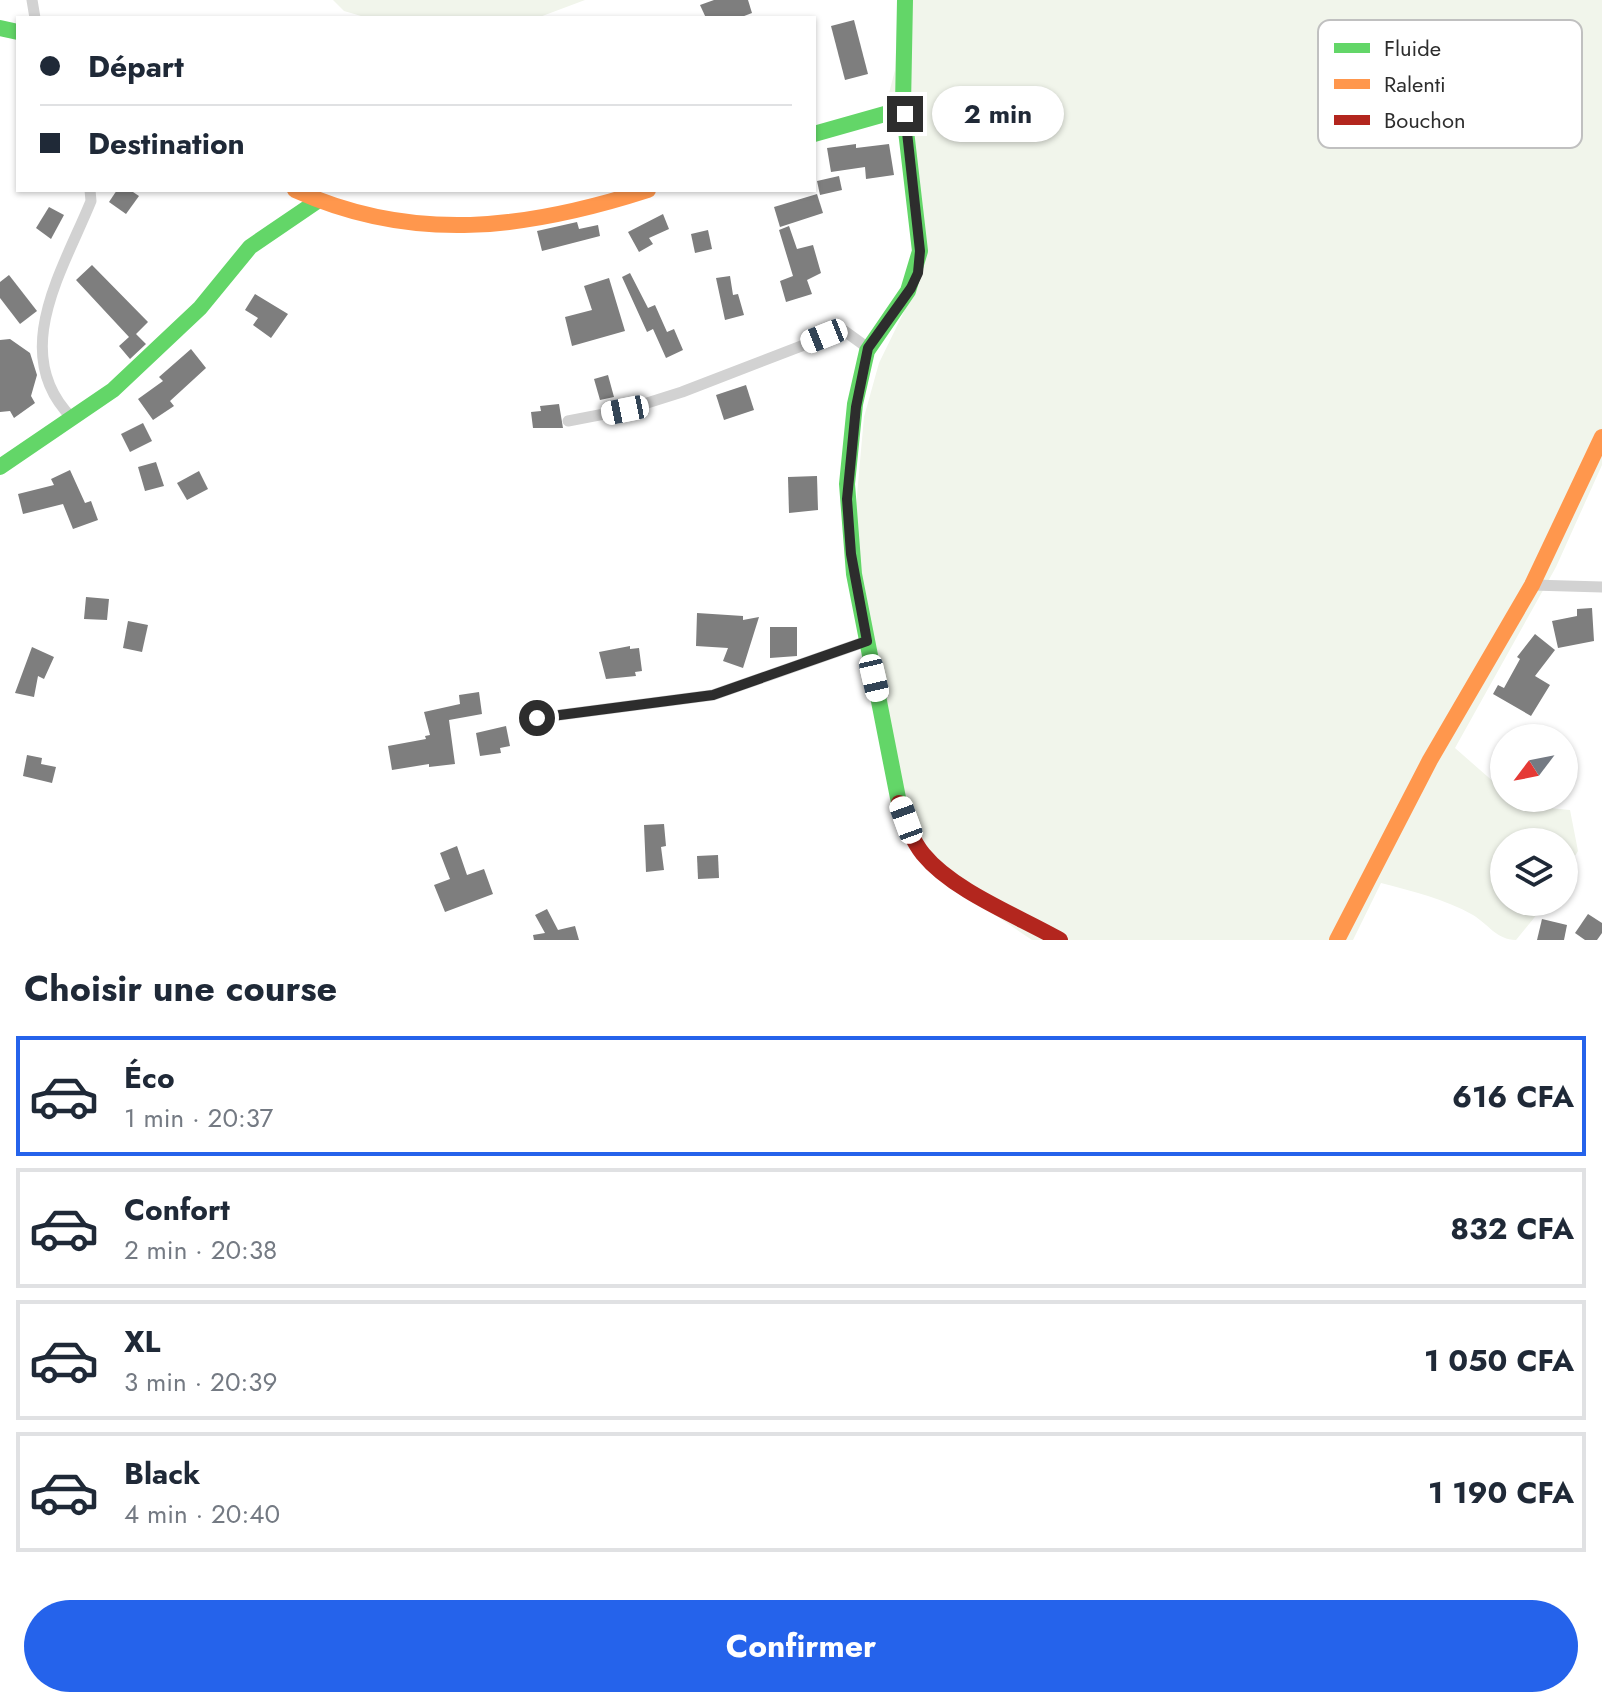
<!DOCTYPE html>
<html lang="fr">
<head>
<meta charset="utf-8">
<style>
	:root { --surface:#fff; --page:#f2f2f3; --text:#1f2937; --muted:#747a83; --line:#e0e1e3; --accent:#2563eb }
	body { margin:0; font-family:Jost,sans-serif; background:var(--page); color:var(--text); height:100vh; display:flex; flex-direction:column; font-size:30px; white-space:nowrap }
	* { box-sizing:border-box; margin:0 }
	p { font-size:26px; color:var(--muted) }
	.icon { flex:none; width:44px; height:44px; fill:none; stroke:currentColor; stroke-width:2; stroke-linecap:round; stroke-linejoin:round }
	.map { position:relative; height:940px; overflow:hidden }
	.side { display:flex; flex-direction:column; background:var(--surface); flex:1 }
	.side>* { flex:none }
	.guide { position:absolute; left:16px; top:16px; width:800px; height:176px; border-radius:0px; box-shadow:0 2px 6px #0004; display:grid; align-content:center; height:176px; padding:0 24px; background:var(--surface) }
	.needle { width:52px; rotate:238deg }
	.tools { position:absolute; left:1490px; top:724px; display:grid; gap:16px }
	.tools a { display:grid; place-items:center; width:88px; height:88px; border-radius:50%; background:var(--surface); box-shadow:0 2px 6px #0004; font-size:40px }
	.end { position:absolute; width:36px; height:36px; margin:-18px; border:10px solid #2d2d2d; background:#fff; box-shadow:0 0 0 4px #fff }
	.from { border-radius:50% }
	.bubble { position:absolute; height:56px; border-radius:28px; background:var(--surface); box-shadow:0 2px 6px #0004; font-size:26px; font-weight:700; line-height:56px; text-align:center }
	.car { position:absolute; width:24px; height:48px; margin:-24px -12px; border-radius:10px; box-shadow:0 0 6px 2px #0007; background:linear-gradient(#fff 24%,#345 0 40%,#fff 0 76%,#345 0 86%,#fff 0) }
	.guide b { display:flex; align-items:center; gap:28px; height:76px; font-size:30px }
	.guide b+b { border-top:2px solid var(--line) }
	.guide i { width:20px; height:20px; background:var(--text) }
	ul { padding:0; list-style:none }
	li { display:flex; align-items:center; gap:24px; height:120px; margin:0 16px 12px; padding:0 8px; border:4px solid var(--line); border-radius:0px }
	li div { flex:1 }
	li b { display:block; font-size:30px }
	li em { font-style:normal; font-weight:700 }
	li.on { border-color:var(--accent) }
	li>.icon { width:72px; height:72px; stroke-width:1.5 }
	h2 { padding:0 24px; font-size:36px; line-height:96px }
	.button { display:flex; gap:16px; margin-top:auto; padding:16px 24px }
	.button a { flex:1; height:92px; border-radius:48px; background:var(--accent); color:#fff; font-size:32px; font-weight:700; line-height:92px; text-align:center }
	.map>svg:first-child { display:block }
</style>
</head>
<body>
<div class="map">
<svg width="1602" height="940" viewBox="0 0 1602 940">
	<rect width="100%" height="100%" fill="#fff"/>
	<g fill="#f1f5eb">
		<path d="M333,0H585L537,18H368L344,11Z"/>
		<path d="M898,0H1602V465L1556,567L1455,748L1504,791V798H1512L1520,805L1570,810L1578,851L1564,874V842H1504V902H1547L1516,940C1497,940 1488,924 1473,915C1445,899 1412,891 1381,883L1353,940H1032L989,911L942,870L902,805L876,664L858,554L856,506L864,417L879,363L915,289V254L898,106L888,97L895,70Z"/>
	</g>
	<g fill="#7e7e7e">
		<path d="M714,0H748L752,13L739,18H706L700,5Z"/>
		<path d="M854,20L868,74L845,80L831,26Z"/>
		<path d="M856,144V148L889,144L894,175L866,179L865,167L831,172L827,148Z"/>
		<path d="M839,176L842,190L820,195L817,181Z"/>
		<path d="M117,190H130L139,196L126,214L109,202Z"/>
		<path d="M817,194L823,213L780,227L774,207Z"/>
		<path d="M49,207L64,215L51,239L36,228Z"/>
		<path d="M663,214L669,229L649,238L653,244L639,252L628,232Z"/>
		<path d="M577,222L579,229L598,225L600,236L542,251L537,231Z"/>
		<path d="M789,226L797,249L813,245L821,273L807,280L812,294L786,302L780,281L793,276L779,230Z"/>
		<path d="M708,230L712,249L695,253L691,234Z"/>
		<path d="M92,265L148,322L136,334L146,344L130,359L119,346L129,337L76,280Z"/>
		<path d="M630,273L648,308L655,305L667,332L674,329L683,350L666,358L653,329L647,332L622,277Z"/>
		<path d="M9,275L37,311L20,324L0,298V282Z"/>
		<path d="M730,276L733,295L738,294L744,315L725,320L716,278Z"/>
		<path d="M609,278L625,331L572,346L565,317L592,310L584,286Z"/>
		<path d="M255,294L288,314L271,338L253,325L258,318L245,310Z"/>
		<path d="M10,339L30,353L37,375L31,396L35,403L14,418L10,411L0,412V340Z"/>
		<path d="M191,349L206,368L170,401L174,406L153,420L138,399L163,381L159,377Z"/>
		<path d="M608,375L614,397L600,400L594,379Z"/>
		<path d="M746,385L754,410L724,420L716,395Z"/>
		<path d="M559,404L563,428H533L531,412L541,411L540,406Z"/>
		<path d="M143,423L152,441L130,452L121,434Z"/>
		<path d="M156,462L164,486L145,491L138,467Z"/>
		<path d="M70,470L85,503L91,501L98,520L73,529L63,504L23,514L18,494L54,485L51,479Z"/>
		<path d="M199,471L208,489L187,500L177,483Z"/>
		<path d="M817,476L818,510L789,513L788,477Z"/>
		<path d="M86,597L109,599L107,620L84,619Z"/>
		<path d="M1592,608L1594,641L1558,648L1552,621L1577,616V609Z"/>
		<path d="M697,613L743,616V620L759,617L743,668L723,661L728,648L696,646Z"/>
		<path d="M128,621L148,625L142,652L123,648Z"/>
		<path d="M770,627H797V656L770,658Z"/>
		<path d="M1535,634L1555,650L1535,676L1550,685L1531,716L1493,694L1498,685L1504,688L1520,659L1517,657Z"/>
		<path d="M630,646V649L639,648L642,671L635,672L636,676L606,679L599,652Z"/>
		<path d="M32,647L54,657L44,679L38,676L34,697L15,693Z"/>
		<path d="M479,692L482,714L449,720L455,764L429,767V764L392,770L388,746L426,739L425,736L430,735L424,712L460,704L459,695Z"/>
		<path d="M506,726L510,746L500,748L501,753L480,756L476,733Z"/>
		<path d="M27,755L42,758L41,764L56,767L52,783L23,776Z"/>
		<path d="M664,824L666,846L661,847L664,870L646,872L644,825Z"/>
		<path d="M457,846L467,875L484,869L493,894L445,912L434,885L450,879L440,853Z"/>
		<path d="M718,855L719,878L698,879L697,856Z"/>
		<path d="M547,909L558,930L575,926L579,940H534L533,935L545,933L535,915Z"/>
		<path d="M1588,914L1602,923V933L1597,940H1585L1575,933Z"/>
		<path d="M1542,919L1567,925L1564,940H1537Z"/>
	</g>
	<g fill="none" stroke-linecap="round" stroke-linejoin="round">
		<g stroke="#d2d2d2" stroke-width="11">
			<path d="M32,0L35,18"/>
			<path d="M72,418C8,354 63,270 91,201L90,190"/>
			<path d="M568,421L625,410L682,392L843,330L868,348"/>
			<path d="M1532,585L1602,587"/>
			<path d="M537,718L713,695L867,641"/>
		</g>
		<g stroke="#63d668" stroke-width="16">
			<path d="M0,28L18,32"/>
			<path d="M814,134L899,110L903,105L905,0"/>
			<path d="M0,467L113,390L200,308L250,247L316,202"/>
			<path d="M899,803L854,574L847,484L855,404L867,351L908,291L920,251L903,105"/>
		</g>
		<g stroke="#ff974d" stroke-width="16">
			<path d="M295,190C414,244 527,229 648,190"/>
			<path d="M1337,940L1430,760L1532,585L1602,437"/>
		</g>
		<path stroke="#b3261e" stroke-width="16" d="M899,803C905,820 911,839 923,854C953,891 1018,916 1060,940"/>
	</g>
	<g fill="none" stroke-linecap="round" stroke-linejoin="round">
		<path stroke="#2d2d2d" stroke-width="10" d="M537,718L713,695L867,641L851,554L847,499L856,407L868,348L911,288L918,273L920,251L905,114"/>
	</g>
	<rect x="1318" y="20" width="264" height="128" rx="12" fill="#fff" stroke="#c0c0c0" stroke-width="2"/>
	<rect x="1334" y="43" width="36" height="10" fill="#63d668"/>
	<rect x="1334" y="79" width="36" height="10" fill="#ff974d"/>
	<rect x="1334" y="115" width="36" height="10" fill="#b3261e"/>
	<g font-size="22" fill="#2d2d2d">
		<text x="1384" y="56">Fluide</text>
		<text x="1384" y="92">Ralenti</text>
		<text x="1384" y="128">Bouchon</text>
	</g>
</svg>
<div class="tools">
<a><svg class="needle" viewBox="-14 -14 28 28"><path d="M0-13l5 13h-10z" fill="#e53935"/><path d="M0 13l5-13h-10z" fill="#747a83"/></svg></a>
<a><svg class="icon" aria-label="layers" viewBox="0 0 24 24"><path d="M12 4l9 5-9 5-9-5zM3 14l9 5 9-5"/></svg></a>
</div>
<i class="end from" style="left:537px;top:718px"></i>
<i class="end" style="left:905px;top:114px"></i>
<div class="bubble" style="left:932px;top:86px;width:132px">2 min</div>
<i class="car" style="left:824px;top:336px;rotate:248deg"></i>
<i class="car" style="left:625px;top:410px;rotate:259deg"></i>
<i class="car" style="left:874px;top:678px;rotate:167deg"></i>
<i class="car" style="left:906px;top:820px;rotate:340deg"></i>
<div class="guide">
<b><i class="from"></i>Départ</b>
<b><i></i>Destination</b>
</div>
</div>
<section class="side">
<h2>Choisir une course</h2>
<ul>
<li class="on"><svg class="icon" aria-label="car" viewBox="0 0 24 24"><path d="M5 17H2v-5l4-1 3-4h7l3 4 3 1v5h-3M9 17h6M6 11h13"/><circle cx="7" cy="17" r="2"/><circle cx="17" cy="17" r="2"/></svg><div><b>Éco</b><p>1 min · 20:37</p></div><em>616 CFA</em></li>
<li><svg class="icon" aria-label="car" viewBox="0 0 24 24"><path d="M5 17H2v-5l4-1 3-4h7l3 4 3 1v5h-3M9 17h6M6 11h13"/><circle cx="7" cy="17" r="2"/><circle cx="17" cy="17" r="2"/></svg><div><b>Confort</b><p>2 min · 20:38</p></div><em>832 CFA</em></li>
<li><svg class="icon" aria-label="car" viewBox="0 0 24 24"><path d="M5 17H2v-5l4-1 3-4h7l3 4 3 1v5h-3M9 17h6M6 11h13"/><circle cx="7" cy="17" r="2"/><circle cx="17" cy="17" r="2"/></svg><div><b>XL</b><p>3 min · 20:39</p></div><em>1 050 CFA</em></li>
<li><svg class="icon" aria-label="car" viewBox="0 0 24 24"><path d="M5 17H2v-5l4-1 3-4h7l3 4 3 1v5h-3M9 17h6M6 11h13"/><circle cx="7" cy="17" r="2"/><circle cx="17" cy="17" r="2"/></svg><div><b>Black</b><p>4 min · 20:40</p></div><em>1 190 CFA</em></li>
</ul>
<div class="button"><a>Confirmer</a></div>
</section>
</body>
</html>
